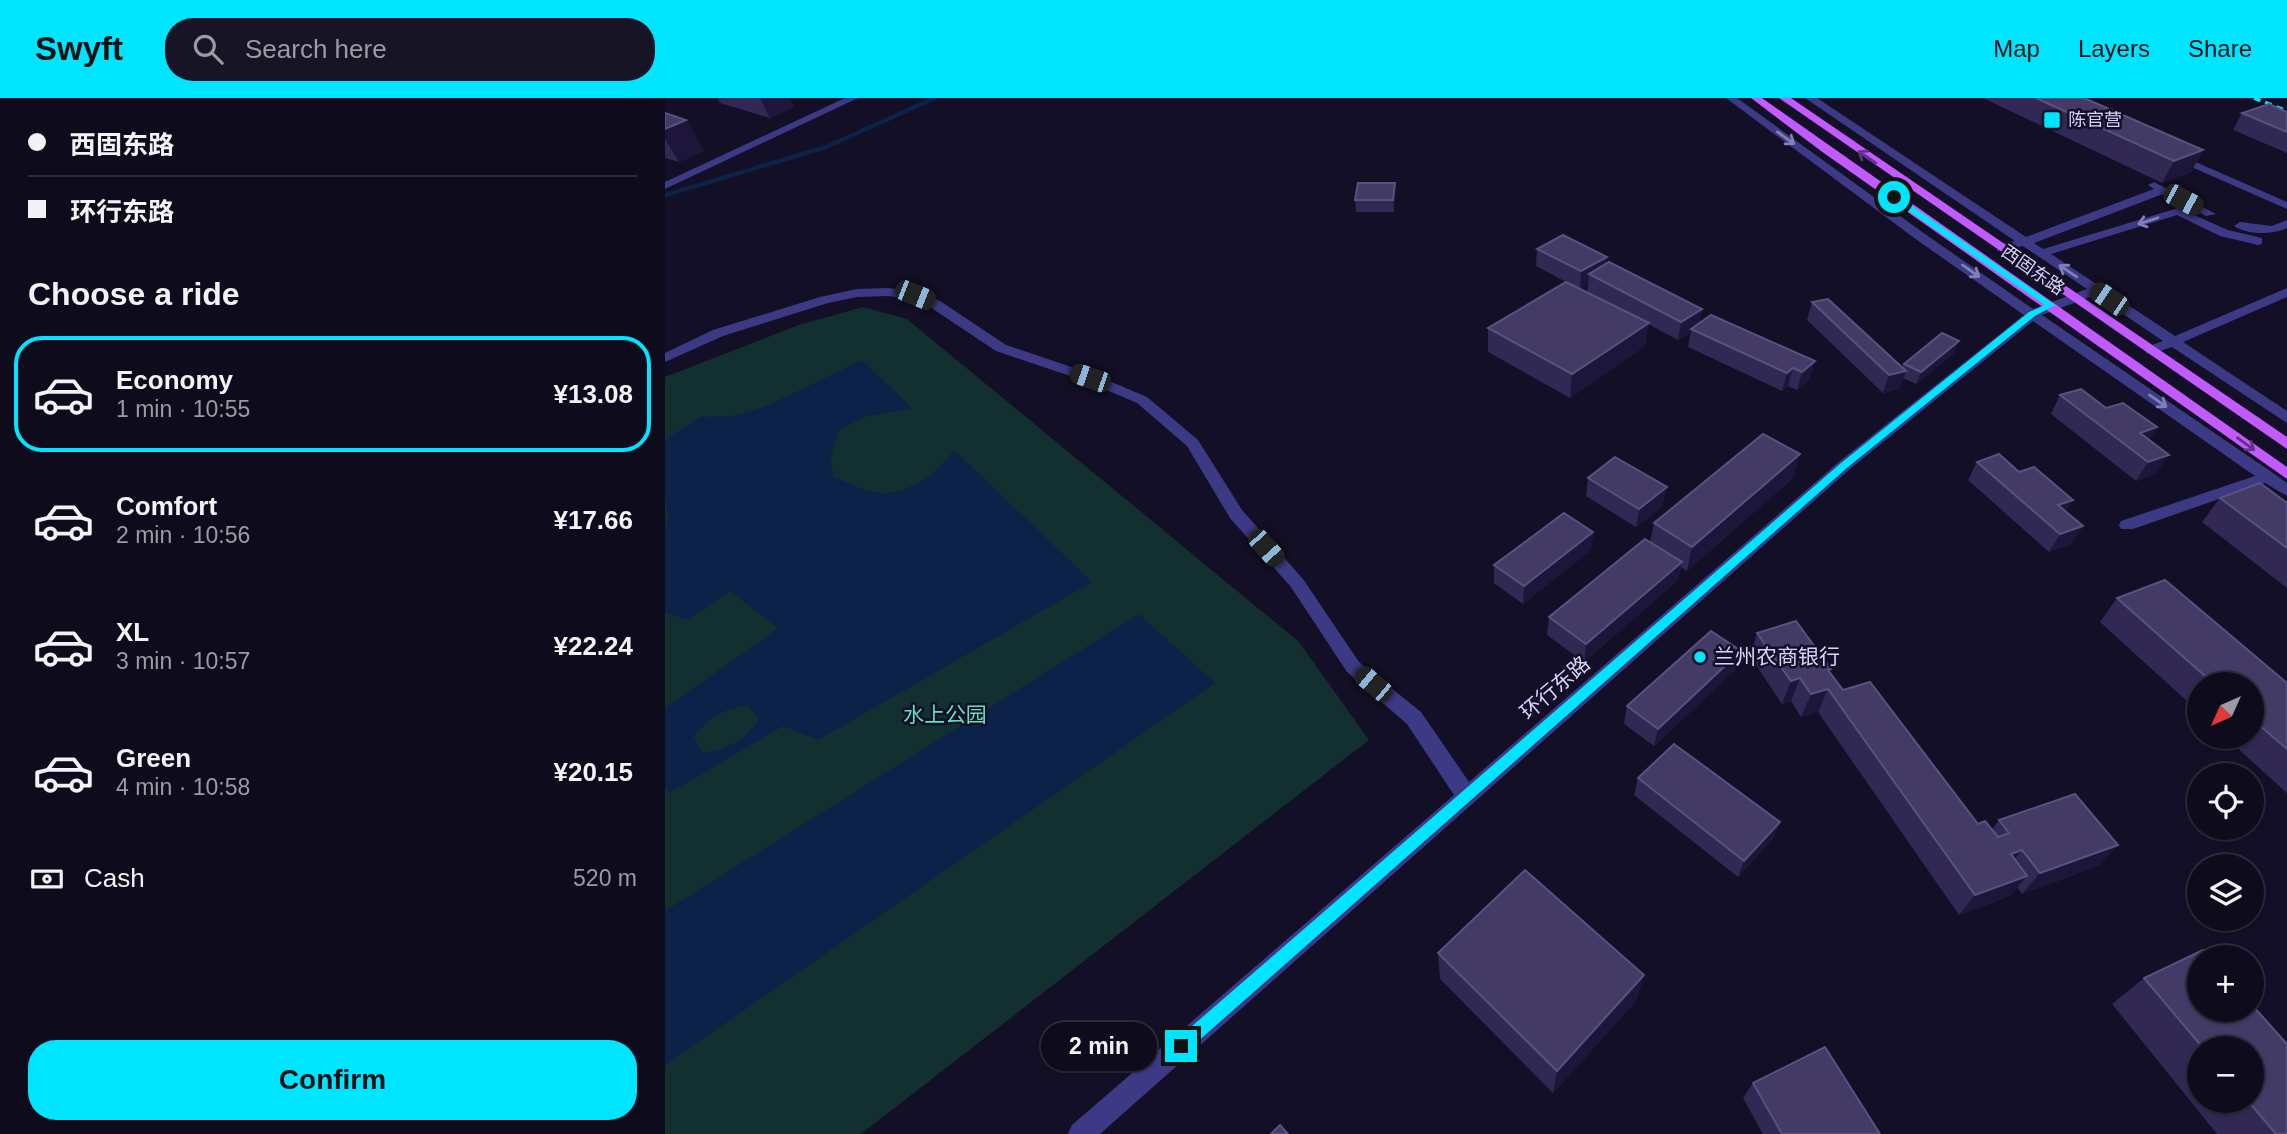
<!DOCTYPE html>
<html lang="en">
<head>
<meta charset="utf-8">
<style>
	:root { --surface:#0e0b1c; --page:#171425; --text:#f1f3f6; --muted:#9b9ba3; --line:#2e2b3b; --accent:#00e5ff }
	body { margin:0; font-family:Arial,"Noto Sans SC",sans-serif; background:var(--page); color:var(--text); height:100vh; display:flex; flex-direction:column; font-size:26px; white-space:nowrap }
	* { box-sizing:border-box; margin:0 }
	p { font-size:23px; color:var(--muted) }
	.icon { flex:none; width:38px; height:38px; fill:none; stroke:currentColor; stroke-width:2; stroke-linecap:round; stroke-linejoin:round }
	.map { position:relative; flex:1; overflow:hidden }
	.sheet { display:flex; flex-direction:column; background:var(--surface); width:665px }
	.sheet>* { flex:none }
	.hud { display:grid; align-content:center; height:154px; padding:0 28px; background:var(--surface) }
	.needle { width:46px; rotate:225deg }
	.controls { position:absolute; left:1522px; top:574px; display:grid; gap:14px }
	.controls a { display:grid; place-items:center; width:77px; height:77px; border-radius:50%; background:var(--surface); box-shadow:0 2px 5px #0004,0 0 0 2px var(--line); font-size:35px }
	.end { position:absolute; width:32px; height:32px; margin:-16px; border:9px solid #00e5ff; background:#111; box-shadow:0 0 0 4px #111 }
	.from { border-radius:50% }
	.bubble { position:absolute; height:49px; border-radius:24px; background:var(--surface); box-shadow:0 2px 5px #0004,0 0 0 2px var(--line); font-size:23px; font-weight:600; line-height:49px; text-align:center }
	.car { position:absolute; width:21px; height:42px; margin:-21px -10px; border-radius:9px; box-shadow:0 0 5px 2px #0007; background:linear-gradient(#222 24%,#8ab4d8 0 40%,#222 0 76%,#8ab4d8 0 86%,#222 0) }
	.hud b { display:flex; align-items:center; gap:24px; height:66px; font-size:26px }
	.hud b+b { border-top:2px solid var(--line) }
	.hud i { width:18px; height:18px; background:var(--text) }
	ul { padding:0; list-style:none }
	li { display:flex; align-items:center; gap:21px; height:116px; margin:0 14px 10px; padding:0 14px; border:4px solid transparent; border-radius:28px }
	li div { flex:1 }
	li b { display:block; font-size:26px }
	li em { font-style:normal; font-weight:600 }
	li.active { border-color:var(--accent) }
	li>.icon { width:63px; height:63px; stroke-width:1.5 }
	h2 { padding:0 28px; font-size:32px; line-height:84px }
	.pay { display:flex; align-items:center; gap:18px; height:77px; padding:0 28px; font-size:26px }
	.pay p { margin-inline-start:auto }
	.button { display:flex; gap:14px; margin-top:auto; padding:14px 28px }
	.button a { flex:1; height:80px; border-radius:28px; background:var(--accent); color:#111; font-size:28px; font-weight:600; line-height:80px; text-align:center }
	header { display:flex; align-items:center; gap:42px; box-sizing:border-box; height:98px; padding:0 35px; background:var(--accent); color:#111 }
	header strong { font-size:33px }
	nav { display:flex; gap:38px; margin-inline-start:auto; font-size:24px }
	.search { width:490px; height:63px; background:var(--page); display:flex; align-items:center; gap:18px; box-sizing:border-box; padding:0 24px; border-radius:28px; color:var(--muted); font-size:26px }
	main { display:flex; flex:1; min-height:0 }
	.map>svg:first-child { display:block }
</style>
</head>
<body>
<header>
<strong>Swyft</strong>
<div class="search"><svg class="icon" aria-label="search" viewBox="0 0 24 24"><circle cx="10" cy="10" r="6"/><path d="M15 15l6 6"/></svg>Search here</div>
<nav><a>Map</a><a>Layers</a><a>Share</a></nav>
</header>
<main>
<section class="sheet">
<div class="hud">
<b><i class="from"></i>西固东路</b>
<b><i></i>环行东路</b>
</div>
<h2>Choose a ride</h2>
<ul>
<li class="active"><svg class="icon" aria-label="car" viewBox="0 0 24 24"><path d="M5 17H2v-5l4-1 3-4h7l3 4 3 1v5h-3M9 17h6M6 11h13"/><circle cx="7" cy="17" r="2"/><circle cx="17" cy="17" r="2"/></svg><div><b>Economy</b><p>1 min · 10:55</p></div><em>¥13.08</em></li>
<li><svg class="icon" aria-label="car" viewBox="0 0 24 24"><path d="M5 17H2v-5l4-1 3-4h7l3 4 3 1v5h-3M9 17h6M6 11h13"/><circle cx="7" cy="17" r="2"/><circle cx="17" cy="17" r="2"/></svg><div><b>Comfort</b><p>2 min · 10:56</p></div><em>¥17.66</em></li>
<li><svg class="icon" aria-label="car" viewBox="0 0 24 24"><path d="M5 17H2v-5l4-1 3-4h7l3 4 3 1v5h-3M9 17h6M6 11h13"/><circle cx="7" cy="17" r="2"/><circle cx="17" cy="17" r="2"/></svg><div><b>XL</b><p>3 min · 10:57</p></div><em>¥22.24</em></li>
<li><svg class="icon" aria-label="car" viewBox="0 0 24 24"><path d="M5 17H2v-5l4-1 3-4h7l3 4 3 1v5h-3M9 17h6M6 11h13"/><circle cx="7" cy="17" r="2"/><circle cx="17" cy="17" r="2"/></svg><div><b>Green</b><p>4 min · 10:58</p></div><em>¥20.15</em></li>
</ul>
<div class="pay"><svg class="icon" aria-label="cash" viewBox="0 0 24 24"><path d="M3 7h18v10H3z"/><circle cx="12" cy="12" r="2"/></svg>Cash<p>520 m</p></div>
<div class="button"><a>Confirm</a></div>
</section>
<div class="map">
<svg width="1622" height="1036" viewBox="0 0 1622 1036">
	<rect width="100%" height="100%" fill="#130f26"/>
	<path fill="#12302f" d="M198,209L242,221L634,544L704,642L196,1036H0V279L134,227Z"/>
	<g fill="#0c2248" fill-rule="evenodd">
		<path d="M197,262L247,310L198,319L173,333L165,363L169,380C181,383 189,388 200,392C234,404 270,379 289,352L427,484L153,642L118,628L4,695L0,688V610L113,531L66,493L22,522L0,514V424L4,422L0,400V342L35,319L68,318L100,309ZM84,608L94,621C80,642 64,651 38,655L29,639C44,619 58,610 84,608Z"/>
		<path d="M474,516L550,585L0,967V813Z"/>
	</g>
	<g fill="none" stroke-linecap="round" stroke-linejoin="round">
		<path stroke="#0c2248" stroke-width="4.5" d="M0,97L161,49L270,0"/>
		<g fill="#3d3a85" fill-rule="evenodd">
			<path d="M180,0H193L0,91V84Z"/>
			<path d="M1061,0H1072L1260,136L1368,211L1422,191L1358,148L1332,153V147L1350,143L1140,0H1152L1361,139L1489,91L1483,87L1489,84L1551,116L1541,118L1498,96L1369,145L1378,151L1513,110L1563,132L1597,140V146L1593,147L1555,138L1512,117L1386,156L1510,238L1622,190V199L1518,244L1622,313V325L1507,249L1486,256L1481,255V249L1498,243L1430,197L1377,217L1608,375L1622,385V398L1600,385L1468,431H1456L1454,427L1456,423L1590,378L1368,223L1185,371L435,1036H403L407,1027L789,697L742,626L682,574L626,489L565,420L522,348L472,305L420,283L331,253L265,209L247,201L223,198L192,199L163,205L58,238L0,264V255L48,232L155,199L192,191L223,190L255,194L275,203L341,247L430,277L482,299L533,342L577,412L638,481L694,564L756,614L804,684L1175,363L1359,217L1252,142Z"/>
			<path d="M1510,55L1622,104V111L1506,60L1505,58Z"/>
			<path d="M1622,122V130C1607,137 1582,137 1569,128L1575,124L1607,128Z"/>
		</g>
		<g fill="#c25bff" fill-rule="evenodd">
			<path d="M1086,0H1097L1622,369V381L1156,53Z"/>
			<path d="M1114,0H1126L1622,339V351Z"/>
		</g>
		<path stroke="#00e5ff" stroke-width="3.5" stroke-dasharray="7 5" stroke-linecap="butt" d="M1589,0L1622,13"/>
	</g>
	<g fill="#312854" fill-rule="evenodd">
		<path d="M52,0H124L129,9L105,20L55,5Z"/>
		<path d="M1318,0H1419L1538,52L1526,74L1497,85Z"/>
		<path d="M1622,14V55L1568,32L1577,15Z"/>
		<path d="M0,15L21,22L39,53L14,64L0,60Z"/>
		<path d="M730,96L729,114H691L690,102Z"/>
		<path d="M872,151L941,166L1037,211L1034,225L1150,263L1144,282L1132,292L1123,288L1117,293L1023,249L1026,234L1013,242L983,226L980,248L905,300L823,254V230L901,184L871,168ZM923,187L922,194L940,203L915,191Z"/>
		<path d="M1147,204L1237,269L1239,266L1289,255L1251,286L1238,280L1234,291L1218,295L1142,222Z"/>
		<path d="M1395,297L1441,310L1492,329L1484,342L1492,375L1471,383L1386,316Z"/>
		<path d="M1312,364L1401,414L1418,428L1406,446L1384,454L1303,382Z"/>
		<path d="M923,380L998,408L971,429L921,398Z"/>
		<path d="M1128,380L1022,473L1016,469L1013,482L919,564L882,537L884,519L985,444L989,425Z"/>
		<path d="M1555,400L1622,405V490L1537,424Z"/>
		<path d="M928,434L926,452L858,506L829,485V467Z"/>
		<path d="M1452,500L1622,585V695L1560,639H1587V586H1535V615L1435,524Z"/>
		<path d="M1092,535L1165,575L1178,592L1313,726L1327,732L1334,722L1453,747L1433,768L1357,796L1352,789L1345,798L1294,817L1153,614L1136,619L1126,603L1117,606L1085,558Z"/>
		<path d="M1071,571L989,648L959,626L962,608Z"/>
		<path d="M973,680L1115,724L1108,740L1073,779L969,697Z"/>
		<path d="M1538,852L1544,859H1535V912H1587V907L1622,946V1036H1552L1447,906L1479,880ZM1535,950H1587V1003H1535Z"/>
		<path d="M773,855L979,877L971,903L888,995L775,881Z"/>
		<path d="M1088,985L1215,1036H1098L1078,1000Z"/>
	</g>
	<g fill="#1d163a">
		<path d="M95,0H124L129,9L105,20Z"/>
		<path d="M21,22L39,53L14,64L0,41V31Z"/>
		<path d="M1538,52L1526,74L1497,85L1509,63Z"/>
		<path d="M730,85V96L729,114L728,102Z"/>
		<path d="M942,159L940,177L924,176L923,187L915,191L916,173Z"/>
		<path d="M1037,211L1033,229L1026,231V234L1013,242L1016,224Z"/>
		<path d="M984,225L980,248L905,300L907,276Z"/>
		<path d="M1294,243L1289,255L1251,286L1256,274Z"/>
		<path d="M1150,263L1144,282L1132,292L1137,274Z"/>
		<path d="M1128,270L1123,288L1117,293L1122,275Z"/>
		<path d="M1241,273L1234,291L1218,295L1224,277Z"/>
		<path d="M1492,329L1480,348L1475,335Z"/>
		<path d="M1135,356L1128,380L1022,473L1027,449Z"/>
		<path d="M1504,357L1492,375L1471,383L1483,364Z"/>
		<path d="M1002,389L998,408L971,429L974,411Z"/>
		<path d="M1408,402L1397,420L1393,407Z"/>
		<path d="M1418,428L1406,446L1384,454L1395,436Z"/>
		<path d="M928,434L926,452L858,506L859,488Z"/>
		<path d="M1017,464L1013,482L919,564L921,546Z"/>
		<path d="M1076,553L1071,571L989,648L993,631Z"/>
		<path d="M1166,571L1157,593L1163,591L1153,614L1136,619L1146,596L1163,572Z"/>
		<path d="M1135,580L1126,603L1117,606L1126,583Z"/>
		<path d="M1115,724L1108,740L1073,779L1079,763Z"/>
		<path d="M1453,747L1433,768L1357,796L1375,775Z"/>
		<path d="M1357,752L1340,773L1346,756Z"/>
		<path d="M1362,778L1345,798L1294,817L1310,797Z"/>
		<path d="M979,877L971,903L888,995L892,973Z"/>
	</g>
	<g fill="#433a66" stroke="#5a527e" stroke-width="2">
		<path d="M1371,0H1419L1538,52L1509,63Z"/>
		<path d="M1604,6L1622,14V34L1577,15Z"/>
		<path d="M0,15L21,22L0,31Z"/>
		<path d="M693,85H730L728,102H690Z"/>
		<path d="M898,137L942,159L916,173L872,151Z"/>
		<path d="M944,164L1037,211L1016,224L924,176Z"/>
		<path d="M901,184L984,225L907,276L823,230Z"/>
		<path d="M1163,201L1241,273L1224,277L1147,204Z"/>
		<path d="M1046,217L1150,263L1137,274L1128,270L1122,275L1026,231Z"/>
		<path d="M1277,235L1294,243L1256,274L1239,266Z"/>
		<path d="M1416,291L1441,310L1458,305L1492,329L1475,335L1504,357L1483,364L1395,297Z"/>
		<path d="M1098,336L1135,356L1027,449L989,425Z"/>
		<path d="M1334,356L1354,374L1369,369L1408,402L1393,407L1418,428L1395,436L1312,364Z"/>
		<path d="M950,359L1002,389L974,411L923,380Z"/>
		<path d="M1595,385L1622,405V450L1555,400Z"/>
		<path d="M899,415L928,434L859,488L829,467Z"/>
		<path d="M980,441L1017,464L921,546L884,519Z"/>
		<path d="M1500,482L1622,585V651L1587,621V586H1549L1452,500Z"/>
		<path d="M1131,523L1166,571L1163,572L1178,592L1205,584L1313,726L1320,723L1333,739L1344,735L1334,722L1410,696L1453,747L1375,775L1357,752L1346,756L1362,778L1310,797L1163,591L1146,596L1135,580L1126,583L1092,535Z"/>
		<path d="M1046,533L1076,553L993,631L962,608Z"/>
		<path d="M1009,646L1115,724L1079,763L973,680Z"/>
		<path d="M860,772L979,877L892,973L773,855Z"/>
		<path d="M1538,852L1544,859H1535V912H1587V907L1622,946V1036H1611L1583,1003H1587V950H1538L1479,880Z"/>
		<path d="M1160,949L1215,1036H1117L1088,985Z"/>
		<path d="M615,1027L623,1036H606Z"/>
	</g>
	<defs><path id="oneway-shaft" d="M-6 0H5M1.5-3L5.5 0L1.5 3" fill="none" stroke-width="1.6" stroke-linecap="round" stroke-linejoin="round" transform="scale(1.75)"/></defs>
	<g stroke="#837fbc">
		<use href="#oneway-shaft" transform="translate(1121 40) rotate(36)"/>
		<use href="#oneway-shaft" transform="translate(1483 123) rotate(162)"/>
		<use href="#oneway-shaft" transform="translate(1306 173) rotate(35)"/>
		<use href="#oneway-shaft" transform="translate(1403 173) rotate(-146)"/>
		<use href="#oneway-shaft" transform="translate(1493 303) rotate(35)"/>
	</g>
	<g stroke="#623188">
		<use href="#oneway-shaft" transform="translate(1202 59) rotate(-146)"/>
		<use href="#oneway-shaft" transform="translate(1581 346) rotate(36)"/>
	</g>
	<path fill="#00e5ff" d="M1226,97H1231L1390,207L1370,218L1183,369L522,953L516,956L511,953L509,948L511,942L1176,365L1364,214L1380,207L1226,101Z"/>
	<g fill="#00e5ff" stroke="#130f26" stroke-width="2.5">
		<rect x="1378" y="13" width="18" height="18" rx="3.5"/>
		<circle cx="1035" cy="559" r="7"/>
	</g>
	<g text-anchor="middle" stroke-width="5" stroke-linejoin="round" paint-order="stroke">
		<g font-size="18" fill="#d9d4ff" stroke="#130f26" text-anchor="start">
			<text x="1403" y="28">陈官营</text>
		</g>
		<g font-size="18" fill="#d9d4ff" stroke="#130f26">
			<text transform="translate(1368 172) rotate(35)" y="6">西固东路</text>
		</g>
		<g font-size="21" fill="#d9d4ff" stroke="#130f26" text-anchor="start">
			<text x="1049" y="566">兰州农商银行</text>
		</g>
		<g font-size="21" fill="#d9d4ff" stroke="#130f26">
			<text transform="translate(890 590) rotate(-41)" y="7">环行东路</text>
		</g>
		<g font-size="21" fill="#5fe0c0" stroke="#130f26">
			<text x="280" y="624">水上公园</text>
		</g>
	</g>
</svg>
<div class="controls">
<a><svg class="needle" viewBox="-14 -14 28 28"><path d="M0-13l5 13h-10z" fill="#e53935"/><path d="M0 13l5-13h-10z" fill="#9b9ba3"/></svg></a>
<a><svg class="icon" aria-label="locate" viewBox="0 0 24 24"><circle cx="12" cy="12" r="6"/><path d="M12 2v4M12 18v4M2 12h4M18 12h4"/></svg></a>
<a><svg class="icon" aria-label="layers" viewBox="0 0 24 24"><path d="M12 4l9 5-9 5-9-5zM3 14l9 5 9-5"/></svg></a>
<a>+</a>
<a>−</a>
</div>
<i class="end from" style="left:1229px;top:99px"></i>
<i class="end" style="left:516px;top:948px"></i>
<div class="bubble" style="left:376px;top:924px;width:116px">2 min</div>
<i class="car" style="left:1518px;top:102px;rotate:118deg"></i>
<i class="car" style="left:250px;top:197px;rotate:112deg"></i>
<i class="car" style="left:1444px;top:201px;rotate:304deg"></i>
<i class="car" style="left:425px;top:280px;rotate:289deg"></i>
<i class="car" style="left:601px;top:450px;rotate:138deg"></i>
<i class="car" style="left:708px;top:586px;rotate:310deg"></i>
</div>
</main>
</body>
</html>
